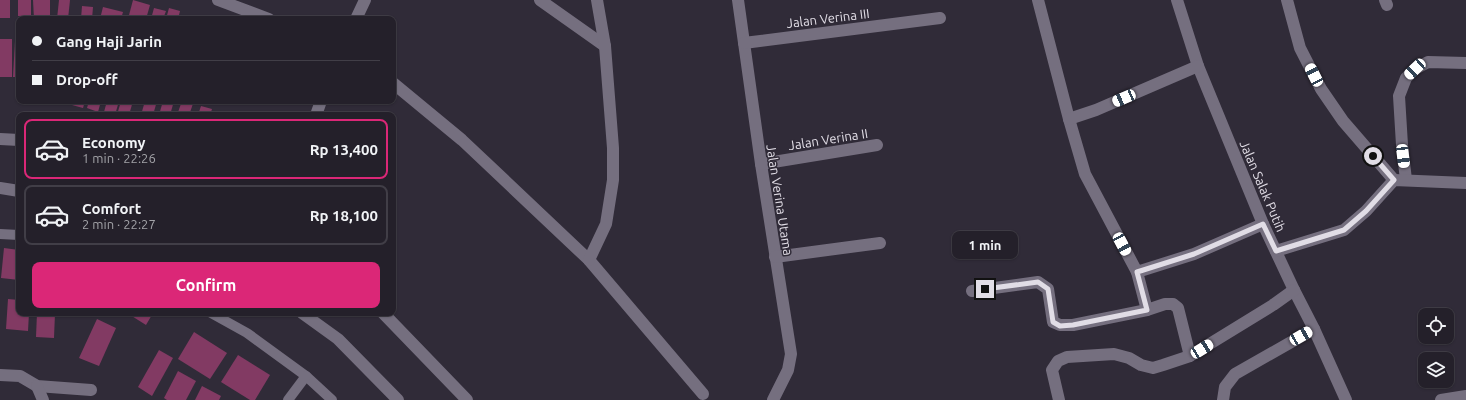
<!DOCTYPE html>
<html lang="en">
<head>
<meta charset="utf-8">
<style>
	:root { --surface:#24202a; --page:#2c2832; --text:#f1f3f6; --muted:#a3a3a8; --line:#413e47; --accent:#db2777 }
	body { margin:0; font-family:Ubuntu,sans-serif; background:var(--page); color:var(--text); height:100vh; display:flex; flex-direction:column; font-size:15px; white-space:nowrap }
	* { box-sizing:border-box; margin:0 }
	p { font-size:13px; color:var(--muted) }
	.icon { flex:none; width:22px; height:22px; fill:none; stroke:currentColor; stroke-width:2; stroke-linecap:round; stroke-linejoin:round }
	.map { position:relative; flex:1; overflow:hidden }
	.side { position:absolute; left:16px; top:112px; width:380px; height:204px; display:flex; flex-direction:column; background:var(--surface); border-radius:8px; box-shadow:0 1px 3px #0004,0 0 0 1px var(--line) }
	.side>* { flex:none }
	.banner { position:absolute; left:16px; top:16px; width:380px; height:88px; border-radius:8px; box-shadow:0 1px 3px #0004,0 0 0 1px var(--line); display:grid; align-content:center; height:88px; padding:0 16px; background:var(--surface) }
	.fabs { position:absolute; left:1418px; top:308px; display:grid; gap:8px }
	.fabs a { display:grid; place-items:center; width:36px; height:36px; border-radius:8px; background:var(--surface); box-shadow:0 1px 3px #0004,0 0 0 1px var(--line); font-size:20px }
	.end { position:absolute; width:18px; height:18px; margin:-9px; border:5px solid #e1dde6; background:#111; box-shadow:0 0 0 2px #111 }
	.from { border-radius:50% }
	.bubble { position:absolute; height:28px; border-radius:8px; background:var(--surface); box-shadow:0 1px 3px #0004,0 0 0 1px var(--line); font-size:13px; font-weight:700; line-height:28px; text-align:center }
	.car { position:absolute; width:12px; height:24px; margin:-12px -6px; border-radius:5px; box-shadow:0 0 3px 1px #0007; background:linear-gradient(#fff 24%,#345 0 40%,#fff 0 76%,#345 0 86%,#fff 0) }
	.banner b { display:flex; align-items:center; gap:14px; height:38px; font-size:15px }
	.banner b+b { border-top:1px solid var(--line) }
	.banner i { width:10px; height:10px; background:var(--text) }
	ul { padding:7px 0 0; list-style:none }
	li { display:flex; align-items:center; gap:12px; height:60px; margin:0 8px 6px; padding:0 8px; border:2px solid var(--line); border-radius:8px }
	li div { flex:1 }
	li b { display:block; font-size:15px }
	li em { font-style:normal; font-weight:700 }
	li.active { border-color:var(--accent) }
	li>.icon { width:36px; height:36px; stroke-width:1.5 }
	.action { display:flex; gap:8px; margin-top:auto; padding:8px 16px }
	.action a { flex:1; height:46px; border-radius:8px; background:var(--accent); color:#fff; font-size:16px; font-weight:700; line-height:46px; text-align:center }
	.map>svg:first-child { display:block }
</style>
</head>
<body>
<div class="map">
<svg width="1466" height="400" viewBox="0 0 1466 400">
	<rect width="100%" height="100%" fill="#302b38"/>
	<g fill="#823a63">
		<rect x="0" y="0" width="10" height="18"/>
		<rect x="18" y="0" width="13" height="16"/>
		<path d="M33,0H50V19H34Z"/>
		<path d="M59,0H70L68,19H57Z"/>
		<path d="M133,0L150,5L146,19H128Z"/>
		<path d="M82,6L93,7L92,19H81Z"/>
		<path d="M103,7L123,12L121,19H100Z"/>
		<path d="M154,8L166,11L163,19H151Z"/>
		<path d="M169,8L180,11L178,19H166Z"/>
		<rect x="0" y="39" width="12" height="38"/>
		<path d="M15,41H19V77H13Z"/>
		<path d="M73,101H85L83,108L72,105Z"/>
		<path d="M89,101H101L98,112L87,108Z"/>
		<path d="M107,101H119L115,115L104,112Z"/>
		<path d="M121,101H133L129,115H117Z"/>
		<path d="M145,101H157L153,115H141Z"/>
		<path d="M163,101H174L170,115H159Z"/>
		<path d="M182,101H194L189,115H177Z"/>
		<path d="M201,106L212,109L210,115H198Z"/>
		<path d="M218,111L232,115H217Z"/>
		<path d="M4,248L19,250V280L1,278Z"/>
		<path d="M8,299L19,300V313H29L28,331L6,329Z"/>
		<path d="M37,313H55L54,338L36,337Z"/>
		<path d="M127,313H153L146,325Z"/>
		<path d="M97,319L116,328L99,366L79,358Z"/>
		<path d="M194,332L227,353L210,379L178,359Z"/>
		<path d="M159,350L173,358L152,396L138,387Z"/>
		<path d="M238,355L270,375L255,400H250L221,382Z"/>
		<path d="M178,371L196,381L186,400H167L164,398Z"/>
		<path d="M202,386L221,396L219,400H195Z"/>
	</g>
	<g fill="none" stroke-linecap="round" stroke-linejoin="round">
		<g stroke="#756f7f" stroke-width="10">
			<path d="M0,234L19,235"/>
			<path d="M211,313L247,333L306,376L332,400"/>
			<path d="M288,400L306,376"/>
		</g>
		<g stroke="#756f7f" stroke-width="12">
			<path d="M218,0L269,19"/>
			<path d="M540,0L605,46"/>
			<path d="M738,0L761,164L791,354L788,370L773,400"/>
			<path d="M1038,0L1069,119L1085,174L1137,272L1147,310"/>
			<path d="M1177,0L1198,66L1263,224L1294,290L1314,329L1346,400"/>
			<path d="M1287,0L1300,48L1321,89L1343,121L1394,180"/>
			<path d="M1385,0L1387,5"/>
			<path d="M356,19L365,0"/>
			<path d="M744,43L940,18"/>
			<path d="M393,83L462,140L589,260L703,394"/>
			<path d="M316,115L321,101"/>
			<path d="M1069,119L1096,110L1198,66"/>
			<path d="M761,164L877,145"/>
			<path d="M1406,180L1402,145L1399,96L1406,78L1415,69L1428,62L1466,63"/>
			<path d="M1276,251L1344,230L1366,211L1394,180L1466,183"/>
			<path d="M775,257L880,243"/>
			<path d="M589,260L606,224L613,180V148L605,46L597,0"/>
			<path d="M1137,272L1194,254L1263,224"/>
			<path d="M972,291L1038,282L1048,289L1053,322L1060,325H1073L1147,310L1165,304H1173L1178,308L1190,356"/>
			<path d="M0,375L20,376L37,386L91,390"/>
			<path d="M37,386L43,400"/>
			<path d="M1059,400L1052,370L1058,361L1067,357L1114,354L1129,358L1141,365L1153,368L1163,365L1190,356L1273,305L1294,290"/>
			<path d="M1223,400L1225,387L1235,374L1314,329"/>
			<path d="M1441,400L1466,396"/>
		</g>
		<g stroke="#756f7f" stroke-width="12">
			<path d="M0,139L19,140"/>
			<path d="M0,188L19,191"/>
			<path d="M302,313L338,339L398,400"/>
			<path d="M383,313L467,400"/>
		</g>
	</g>
	<g fill="none" stroke-linecap="round" stroke-linejoin="round">
		<path stroke="#e1dde6" stroke-width="5" d="M985,289L1038,282L1048,289L1053,322L1060,326L1073,325L1147,310L1137,272L1194,254L1263,224L1276,251L1344,230L1366,211L1394,180L1373,156"/>
	</g>
	<g text-anchor="middle" stroke-width="3" stroke-linejoin="round" paint-order="stroke">
		<g font-size="13" fill="#e1dde6" stroke="#302b38">
			<text transform="translate(828 18) rotate(-7)" y="5">Jalan Verina III</text>
			<text transform="translate(828 139) rotate(-9)" y="5">Jalan Verina II</text>
			<text transform="translate(1263 186) rotate(67)" y="5">Jalan Salak Putih</text>
			<text transform="translate(780 200) rotate(81)" y="5">Jalan Verina Utama</text>
		</g>
	</g>
</svg>
<div class="fabs">
<a><svg class="icon" aria-label="locate" viewBox="0 0 24 24"><circle cx="12" cy="12" r="6"/><path d="M12 2v4M12 18v4M2 12h4M18 12h4"/></svg></a>
<a><svg class="icon" aria-label="layers" viewBox="0 0 24 24"><path d="M12 4l9 5-9 5-9-5zM3 14l9 5 9-5"/></svg></a>
</div>
<i class="end from" style="left:1373px;top:156px"></i>
<i class="end" style="left:985px;top:289px"></i>
<div class="bubble" style="left:952px;top:231px;width:66px">1 min</div>
<i class="car" style="left:1415px;top:69px;rotate:227deg"></i>
<i class="car" style="left:1314px;top:75px;rotate:333deg"></i>
<i class="car" style="left:1124px;top:98px;rotate:247deg"></i>
<i class="car" style="left:1403px;top:156px;rotate:173deg"></i>
<i class="car" style="left:1122px;top:244px;rotate:152deg"></i>
<i class="car" style="left:1301px;top:336px;rotate:60deg"></i>
<i class="car" style="left:1202px;top:349px;rotate:58deg"></i>
<div class="banner">
<b><i class="from"></i>Gang Haji Jarin</b>
<b><i></i>Drop-off</b>
</div>
<section class="side">
<ul>
<li class="active"><svg class="icon" aria-label="car" viewBox="0 0 24 24"><path d="M5 17H2v-5l4-1 3-4h7l3 4 3 1v5h-3M9 17h6M6 11h13"/><circle cx="7" cy="17" r="2"/><circle cx="17" cy="17" r="2"/></svg><div><b>Economy</b><p>1 min · 22:26</p></div><em>Rp 13,400</em></li>
<li><svg class="icon" aria-label="car" viewBox="0 0 24 24"><path d="M5 17H2v-5l4-1 3-4h7l3 4 3 1v5h-3M9 17h6M6 11h13"/><circle cx="7" cy="17" r="2"/><circle cx="17" cy="17" r="2"/></svg><div><b>Comfort</b><p>2 min · 22:27</p></div><em>Rp 18,100</em></li>
</ul>
<div class="action"><a>Confirm</a></div>
</section>
</div>
</body>
</html>
